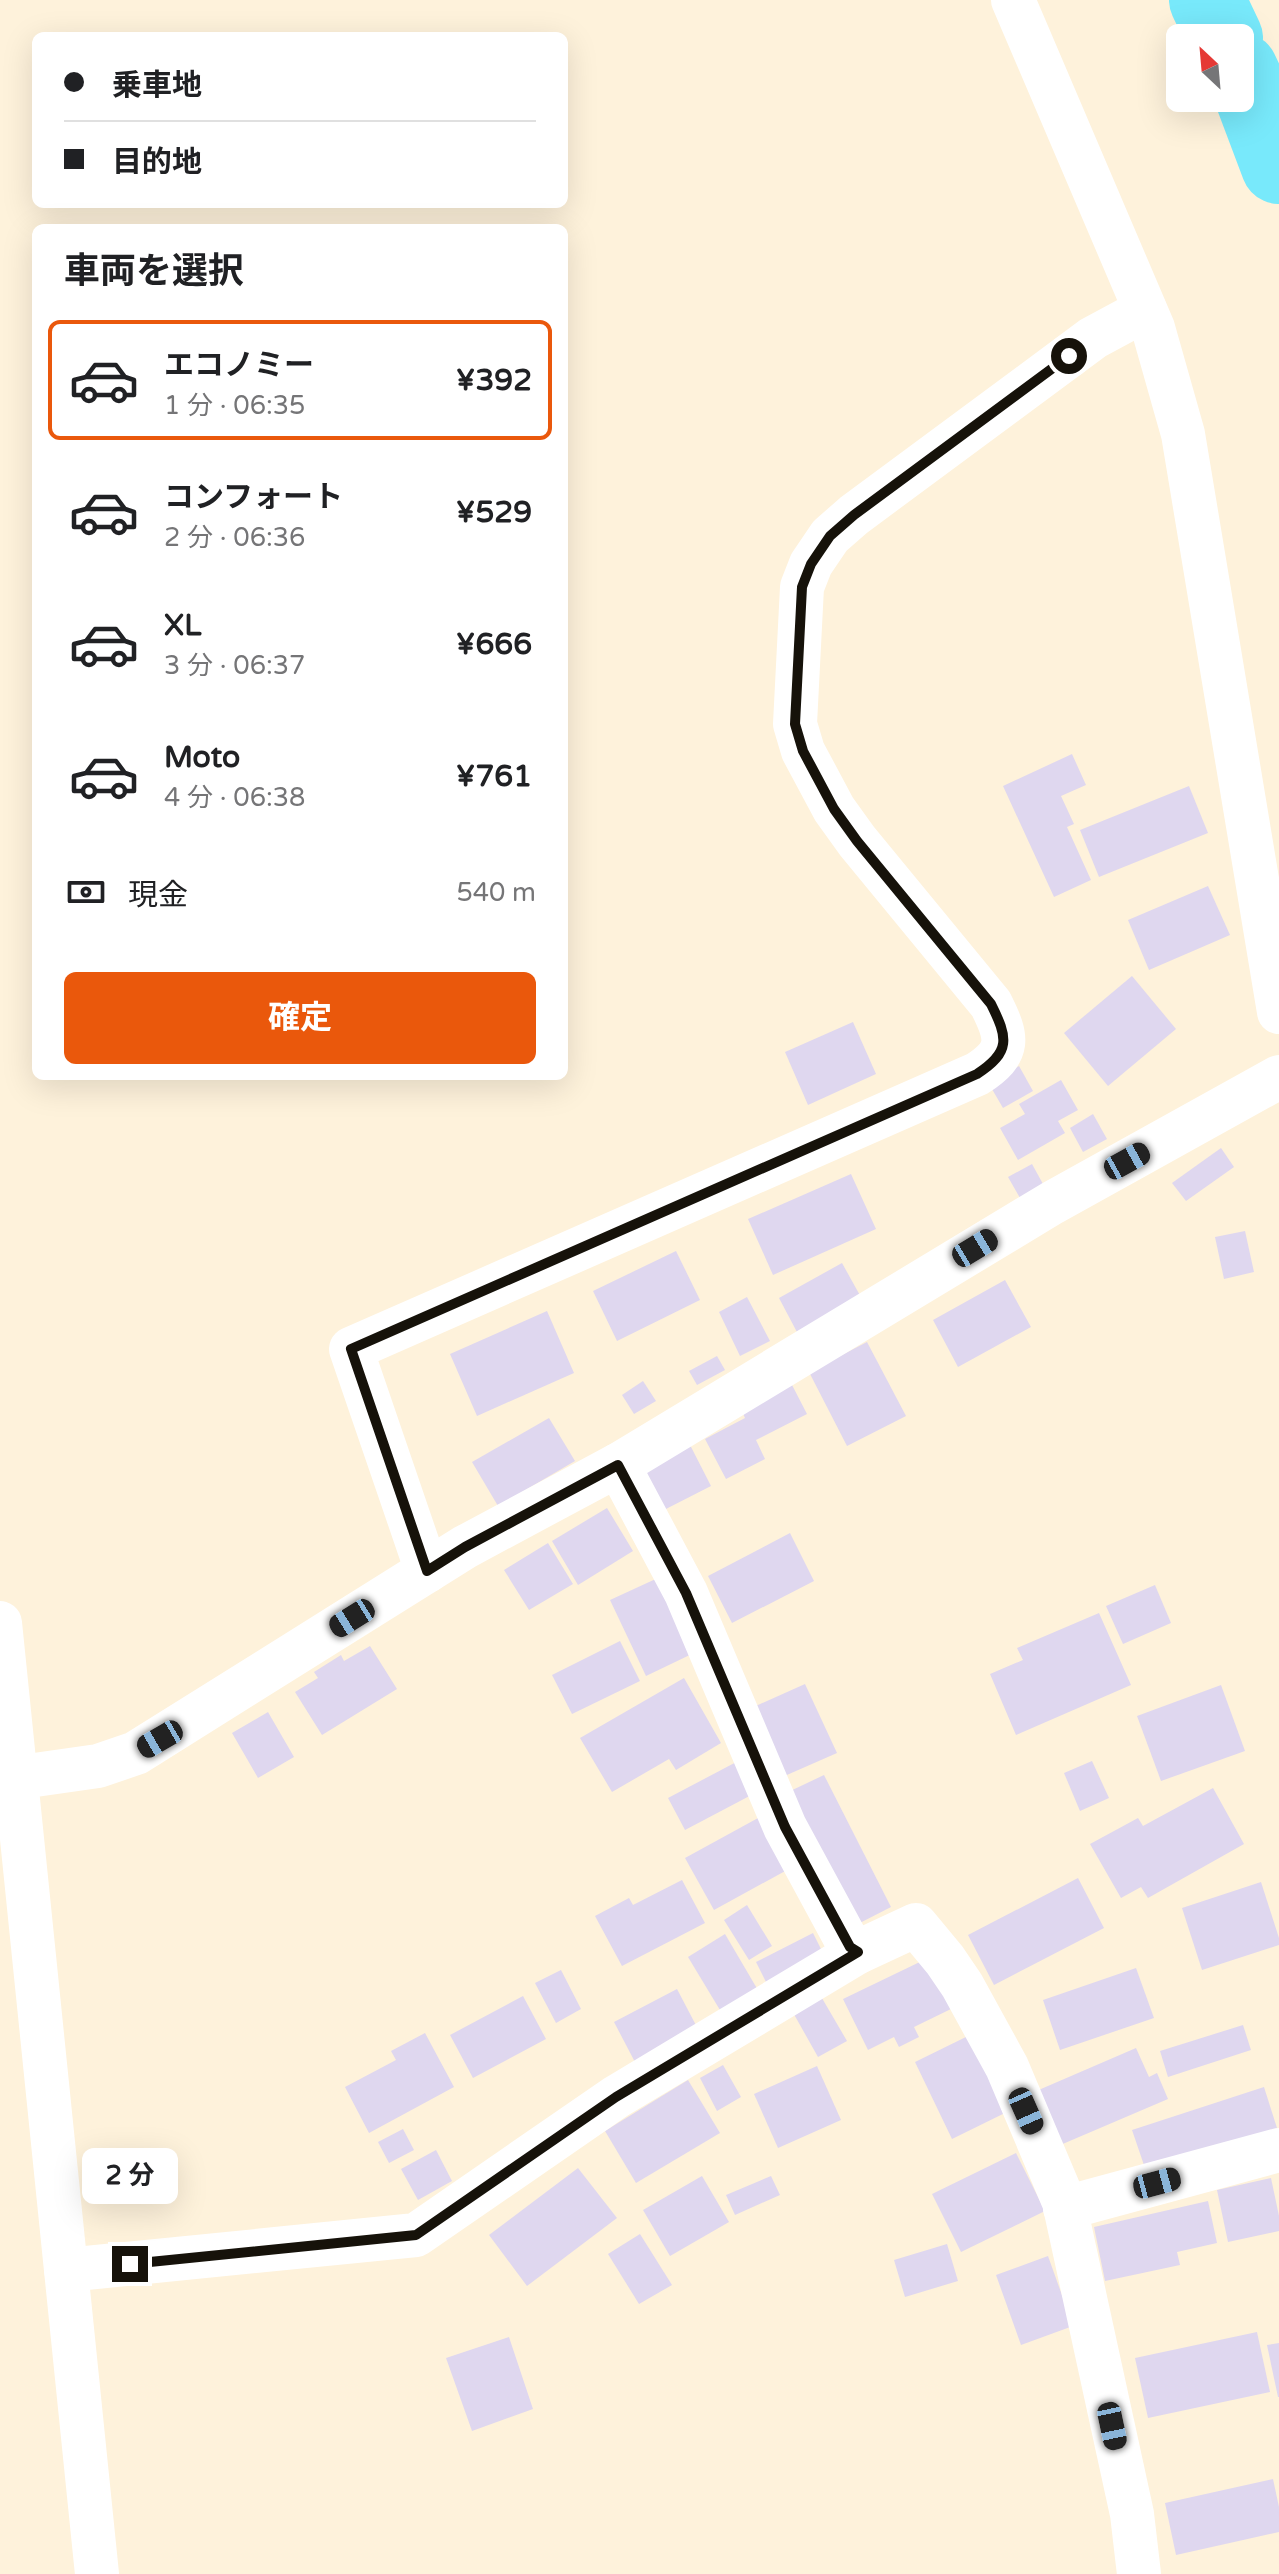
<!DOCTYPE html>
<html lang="ja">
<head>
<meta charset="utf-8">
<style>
	:root { --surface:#fff; --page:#f2f2f2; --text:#202124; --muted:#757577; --line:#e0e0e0; --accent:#ea580c }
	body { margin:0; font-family:"Varela Round","Noto Sans JP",sans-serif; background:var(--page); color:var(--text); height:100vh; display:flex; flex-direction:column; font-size:30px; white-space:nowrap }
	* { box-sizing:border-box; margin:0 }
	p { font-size:26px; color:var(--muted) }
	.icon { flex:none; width:44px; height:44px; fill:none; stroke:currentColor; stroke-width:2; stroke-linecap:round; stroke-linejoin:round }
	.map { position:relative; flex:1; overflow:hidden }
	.sheet { position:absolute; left:32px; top:224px; width:536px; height:856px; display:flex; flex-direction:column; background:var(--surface); border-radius:12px; box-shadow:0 8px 32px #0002 }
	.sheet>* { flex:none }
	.banner { position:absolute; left:32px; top:32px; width:536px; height:176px; border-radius:12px; box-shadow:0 8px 32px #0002; display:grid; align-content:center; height:176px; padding:0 32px; background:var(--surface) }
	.needle { width:52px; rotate:334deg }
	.controls { position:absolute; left:1166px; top:24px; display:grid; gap:16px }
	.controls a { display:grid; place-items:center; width:88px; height:88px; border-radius:12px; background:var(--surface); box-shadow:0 8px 32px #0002; font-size:40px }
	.end { position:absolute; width:36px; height:36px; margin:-18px; border:10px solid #16120a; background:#fff; box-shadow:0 0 0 4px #fff }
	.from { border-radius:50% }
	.bubble { position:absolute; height:56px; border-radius:12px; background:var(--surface); box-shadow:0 8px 32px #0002; font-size:26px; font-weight:700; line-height:56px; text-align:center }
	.car { position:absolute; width:24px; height:48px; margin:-24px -12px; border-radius:10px; box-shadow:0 0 6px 2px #0007; background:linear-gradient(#222 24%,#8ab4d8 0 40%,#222 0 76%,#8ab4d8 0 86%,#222 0) }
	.banner b { display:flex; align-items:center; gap:28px; height:76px; font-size:30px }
	.banner b+b { border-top:2px solid var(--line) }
	.banner i { width:20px; height:20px; background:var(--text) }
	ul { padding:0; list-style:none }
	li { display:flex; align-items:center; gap:24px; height:120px; margin:0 16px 12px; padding:0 16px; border:4px solid transparent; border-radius:12px }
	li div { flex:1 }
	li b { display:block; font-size:30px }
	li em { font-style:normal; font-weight:700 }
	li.active { border-color:var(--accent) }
	li>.icon { width:72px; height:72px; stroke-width:1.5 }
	h2 { padding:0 32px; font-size:36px; line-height:96px }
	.pay { display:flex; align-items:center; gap:20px; height:88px; padding:0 32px; font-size:30px }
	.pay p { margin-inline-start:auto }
	.button { display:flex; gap:16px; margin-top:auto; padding:16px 32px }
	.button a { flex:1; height:92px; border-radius:12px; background:var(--accent); color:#fff; font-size:32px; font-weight:700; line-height:92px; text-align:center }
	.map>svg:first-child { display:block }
</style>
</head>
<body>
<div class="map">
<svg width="1279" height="2574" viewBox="0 0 1279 2574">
	<rect width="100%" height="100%" fill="#fef2db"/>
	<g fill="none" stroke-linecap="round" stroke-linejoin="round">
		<g stroke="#78e9fb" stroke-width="76">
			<path d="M1207,0L1225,38"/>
			<path d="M1240,70L1253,97L1279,166"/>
		</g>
	</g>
	<g fill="#dfd7ef">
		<path d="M1072,754L1086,785L1061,796L1074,824L1067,827L1091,880L1054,897L1003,786Z"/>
		<path d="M1189,786L1208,833L1099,877L1080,830Z"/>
		<path d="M1208,886L1230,935L1149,970L1128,920Z"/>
		<path d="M1132,976L1176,1029L1108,1086L1064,1033Z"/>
		<path d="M853,1022L876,1074L808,1105L785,1052Z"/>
		<path d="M1019,1066L1033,1091L1003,1108L989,1084Z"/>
		<path d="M1061,1080L1078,1110L1058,1121L1065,1133L1018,1160L1000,1128L1025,1114L1019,1104Z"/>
		<path d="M1093,1114L1107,1139L1083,1152L1070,1128Z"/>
		<path d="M1221,1148L1234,1167L1186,1201L1172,1183Z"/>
		<path d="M1032,1164L1043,1184L1020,1198L1008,1177Z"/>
		<path d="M851,1174L876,1229L773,1275L748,1219Z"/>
		<path d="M1245,1231L1254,1272L1224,1279L1215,1237Z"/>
		<path d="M676,1251L700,1300L617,1341L593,1291Z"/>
		<path d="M842,1263L862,1299L798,1334L779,1298Z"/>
		<path d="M1005,1280L1031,1327L958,1367L933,1320Z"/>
		<path d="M747,1297L770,1341L740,1356L719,1312Z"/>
		<path d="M547,1311L574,1373L477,1416L450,1354Z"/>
		<path d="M867,1342L906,1416L847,1446L809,1372Z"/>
		<path d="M717,1356L725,1370L697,1385L689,1371Z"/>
		<path d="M643,1381L656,1401L634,1414L622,1395Z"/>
		<path d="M791,1383L807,1414L756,1440L765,1459L726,1479L705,1439L745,1418L741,1409Z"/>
		<path d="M549,1418L575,1461L498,1506L472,1462Z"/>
		<path d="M688,1441L711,1486L662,1511L639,1467Z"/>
		<path d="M607,1508L633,1551L578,1585L552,1541Z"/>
		<path d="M790,1533L814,1581L732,1623L708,1576Z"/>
		<path d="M548,1543L573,1584L529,1610L504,1570Z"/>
		<path d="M660,1577L696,1652L646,1676L610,1600Z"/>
		<path d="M1155,1585L1171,1623L1123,1644L1106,1606Z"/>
		<path d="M1099,1613L1131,1685L1016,1735L990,1674L1023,1660L1017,1648Z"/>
		<path d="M620,1641L640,1681L572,1714L552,1675Z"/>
		<path d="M370,1646L397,1689L322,1735L295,1692L318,1678L314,1672L341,1655L344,1661Z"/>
		<path d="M684,1678L721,1743L676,1770L669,1759L612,1792L580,1738Z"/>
		<path d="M805,1684L837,1753L780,1778L749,1709Z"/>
		<path d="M1221,1685L1245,1751L1161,1781L1137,1716Z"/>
		<path d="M268,1712L294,1757L258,1778L232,1733Z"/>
		<path d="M742,1759L759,1791L685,1830L668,1798Z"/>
		<path d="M1092,1761L1109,1798L1080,1811L1064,1773Z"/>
		<path d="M824,1775L891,1907L852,1927L784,1794Z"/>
		<path d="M1213,1788L1244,1844L1148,1898L1141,1887L1121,1898L1090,1844L1138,1818L1143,1826Z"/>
		<path d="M769,1812L798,1864L714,1910L685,1858Z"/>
		<path d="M1078,1878L1104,1928L994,1985L968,1935Z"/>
		<path d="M682,1880L705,1923L622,1966L595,1916L629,1898L633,1905Z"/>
		<path d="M1261,1882L1279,1938V1945L1202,1970L1182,1908Z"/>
		<path d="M747,1905L772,1946L749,1960L724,1920Z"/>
		<path d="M813,1933L825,1957L768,1986L756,1962Z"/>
		<path d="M725,1934L762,1997L726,2020L688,1957Z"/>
		<path d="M926,1959L951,2009L914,2027L919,2037L899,2047L894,2037L868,2050L843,1999Z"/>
		<path d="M1136,1968L1154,2018L1060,2050L1043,2000Z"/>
		<path d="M561,1970L581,2009L556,2023L535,1983Z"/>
		<path d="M677,1989L699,2031L636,2064L614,2022Z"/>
		<path d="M819,1993L847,2041L818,2057L791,2009Z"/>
		<path d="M523,1996L546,2039L473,2078L450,2035Z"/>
		<path d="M1243,2025L1251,2050L1168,2077L1160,2051Z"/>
		<path d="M425,2033L454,2087L369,2133L345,2087L396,2060L391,2051Z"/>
		<path d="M970,2035L1007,2112L952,2139L915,2062Z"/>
		<path d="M1136,2048L1149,2077L1157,2073L1168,2099L1058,2146L1034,2092Z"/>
		<path d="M723,2065L741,2097L717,2111L700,2078Z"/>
		<path d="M817,2066L841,2120L778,2148L754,2094Z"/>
		<path d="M688,2080L720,2133L636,2183L605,2131Z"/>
		<path d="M1264,2087L1277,2128L1146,2171L1132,2130Z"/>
		<path d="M403,2129L414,2150L389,2163L378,2142Z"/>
		<path d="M436,2150L452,2181L418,2200L401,2169Z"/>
		<path d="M1016,2153L1045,2211L961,2252L932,2194Z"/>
		<path d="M578,2168L617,2218L527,2286L489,2235Z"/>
		<path d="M702,2176L729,2222L670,2256L643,2210Z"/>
		<path d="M771,2176L780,2195L735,2215L726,2195Z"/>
		<path d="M1271,2178L1279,2216V2231L1228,2242L1217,2190Z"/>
		<path d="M1208,2201L1217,2243L1177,2252L1180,2265L1105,2281L1094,2227Z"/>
		<path d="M640,2234L672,2285L639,2304L608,2254Z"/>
		<path d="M947,2244L958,2281L905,2297L894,2260Z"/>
		<path d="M1048,2256L1073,2326L1021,2345L996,2275Z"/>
		<path d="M1257,2332L1270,2392L1148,2418L1135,2358Z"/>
		<path d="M509,2337L533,2409L472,2431L446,2358Z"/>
		<path d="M1279,2343V2397H1278L1267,2345Z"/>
		<path d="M1273,2479L1279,2507V2532L1176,2555L1165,2503Z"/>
	</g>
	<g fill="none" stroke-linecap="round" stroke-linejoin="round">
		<g stroke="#fff" stroke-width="44">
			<path d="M618,1465L686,1593L785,1827L850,1947L858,1952L916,1925L945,1960L962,1985L1007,2067L1064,2202L1132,2514L1139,2574"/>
			<path d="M427,1571L351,1349L977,1074C1011,1052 1008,1038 991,1004L857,841L834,809L803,751L795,724L802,587L811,564L830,536L854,515L1093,338L1145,310"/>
			<path d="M0,1623L97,2574"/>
			<path d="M0,1780L98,1766L136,1753L465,1547L618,1465L1052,1203L1279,1077"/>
			<path d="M1065,2208L1279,2150"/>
			<path d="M66,2270L416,2235L616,2097L858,1952"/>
		</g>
		<path stroke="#fff" stroke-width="44" d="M1013,0L1153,328L1183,434L1279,1012"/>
	</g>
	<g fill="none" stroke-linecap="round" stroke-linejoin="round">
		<path stroke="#16120a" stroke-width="10" d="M130,2264L416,2235L616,2097L858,1952L850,1947L785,1827L686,1593L618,1465L465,1547L427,1571L351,1349L977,1074C1011,1052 1008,1038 991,1004L857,841L834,809L803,751L795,724L802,587L811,564L830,536L854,515L1069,356"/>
	</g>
</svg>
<div class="controls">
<a><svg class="needle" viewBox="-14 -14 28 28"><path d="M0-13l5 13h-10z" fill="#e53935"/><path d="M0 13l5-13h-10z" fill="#757577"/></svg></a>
</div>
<i class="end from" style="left:1069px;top:356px"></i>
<i class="end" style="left:130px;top:2264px"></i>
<div class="bubble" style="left:82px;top:2148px;width:96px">2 分</div>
<i class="car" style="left:1127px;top:1161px;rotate:61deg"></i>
<i class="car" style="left:975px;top:1248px;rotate:59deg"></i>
<i class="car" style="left:352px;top:1618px;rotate:238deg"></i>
<i class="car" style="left:160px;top:1739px;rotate:240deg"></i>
<i class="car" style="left:1026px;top:2111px;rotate:156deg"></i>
<i class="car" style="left:1157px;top:2183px;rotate:75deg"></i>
<i class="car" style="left:1112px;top:2426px;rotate:168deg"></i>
<div class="banner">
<b><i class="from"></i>乗車地</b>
<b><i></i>目的地</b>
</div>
<section class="sheet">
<h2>車両を選択</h2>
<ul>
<li class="active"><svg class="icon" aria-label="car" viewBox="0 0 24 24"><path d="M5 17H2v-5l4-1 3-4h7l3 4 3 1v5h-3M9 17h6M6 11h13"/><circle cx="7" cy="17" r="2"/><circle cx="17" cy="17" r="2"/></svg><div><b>エコノミー</b><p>1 分 · 06:35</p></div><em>¥392</em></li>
<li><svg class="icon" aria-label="car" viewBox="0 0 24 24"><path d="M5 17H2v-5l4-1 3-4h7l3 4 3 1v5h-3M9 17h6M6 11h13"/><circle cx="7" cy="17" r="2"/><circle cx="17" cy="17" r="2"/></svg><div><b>コンフォート</b><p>2 分 · 06:36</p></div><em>¥529</em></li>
<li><svg class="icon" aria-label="car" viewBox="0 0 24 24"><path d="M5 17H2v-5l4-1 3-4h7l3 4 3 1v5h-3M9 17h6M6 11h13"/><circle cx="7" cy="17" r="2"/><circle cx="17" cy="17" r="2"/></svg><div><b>XL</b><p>3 分 · 06:37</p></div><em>¥666</em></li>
<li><svg class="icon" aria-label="car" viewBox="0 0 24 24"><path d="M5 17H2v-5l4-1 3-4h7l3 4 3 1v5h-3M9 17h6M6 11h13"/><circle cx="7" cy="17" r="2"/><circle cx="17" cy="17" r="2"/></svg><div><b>Moto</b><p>4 分 · 06:38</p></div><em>¥761</em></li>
</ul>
<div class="pay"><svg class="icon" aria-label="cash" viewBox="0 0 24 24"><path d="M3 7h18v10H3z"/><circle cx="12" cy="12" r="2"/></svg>現金<p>540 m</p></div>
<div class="button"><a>確定</a></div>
</section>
</div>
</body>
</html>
